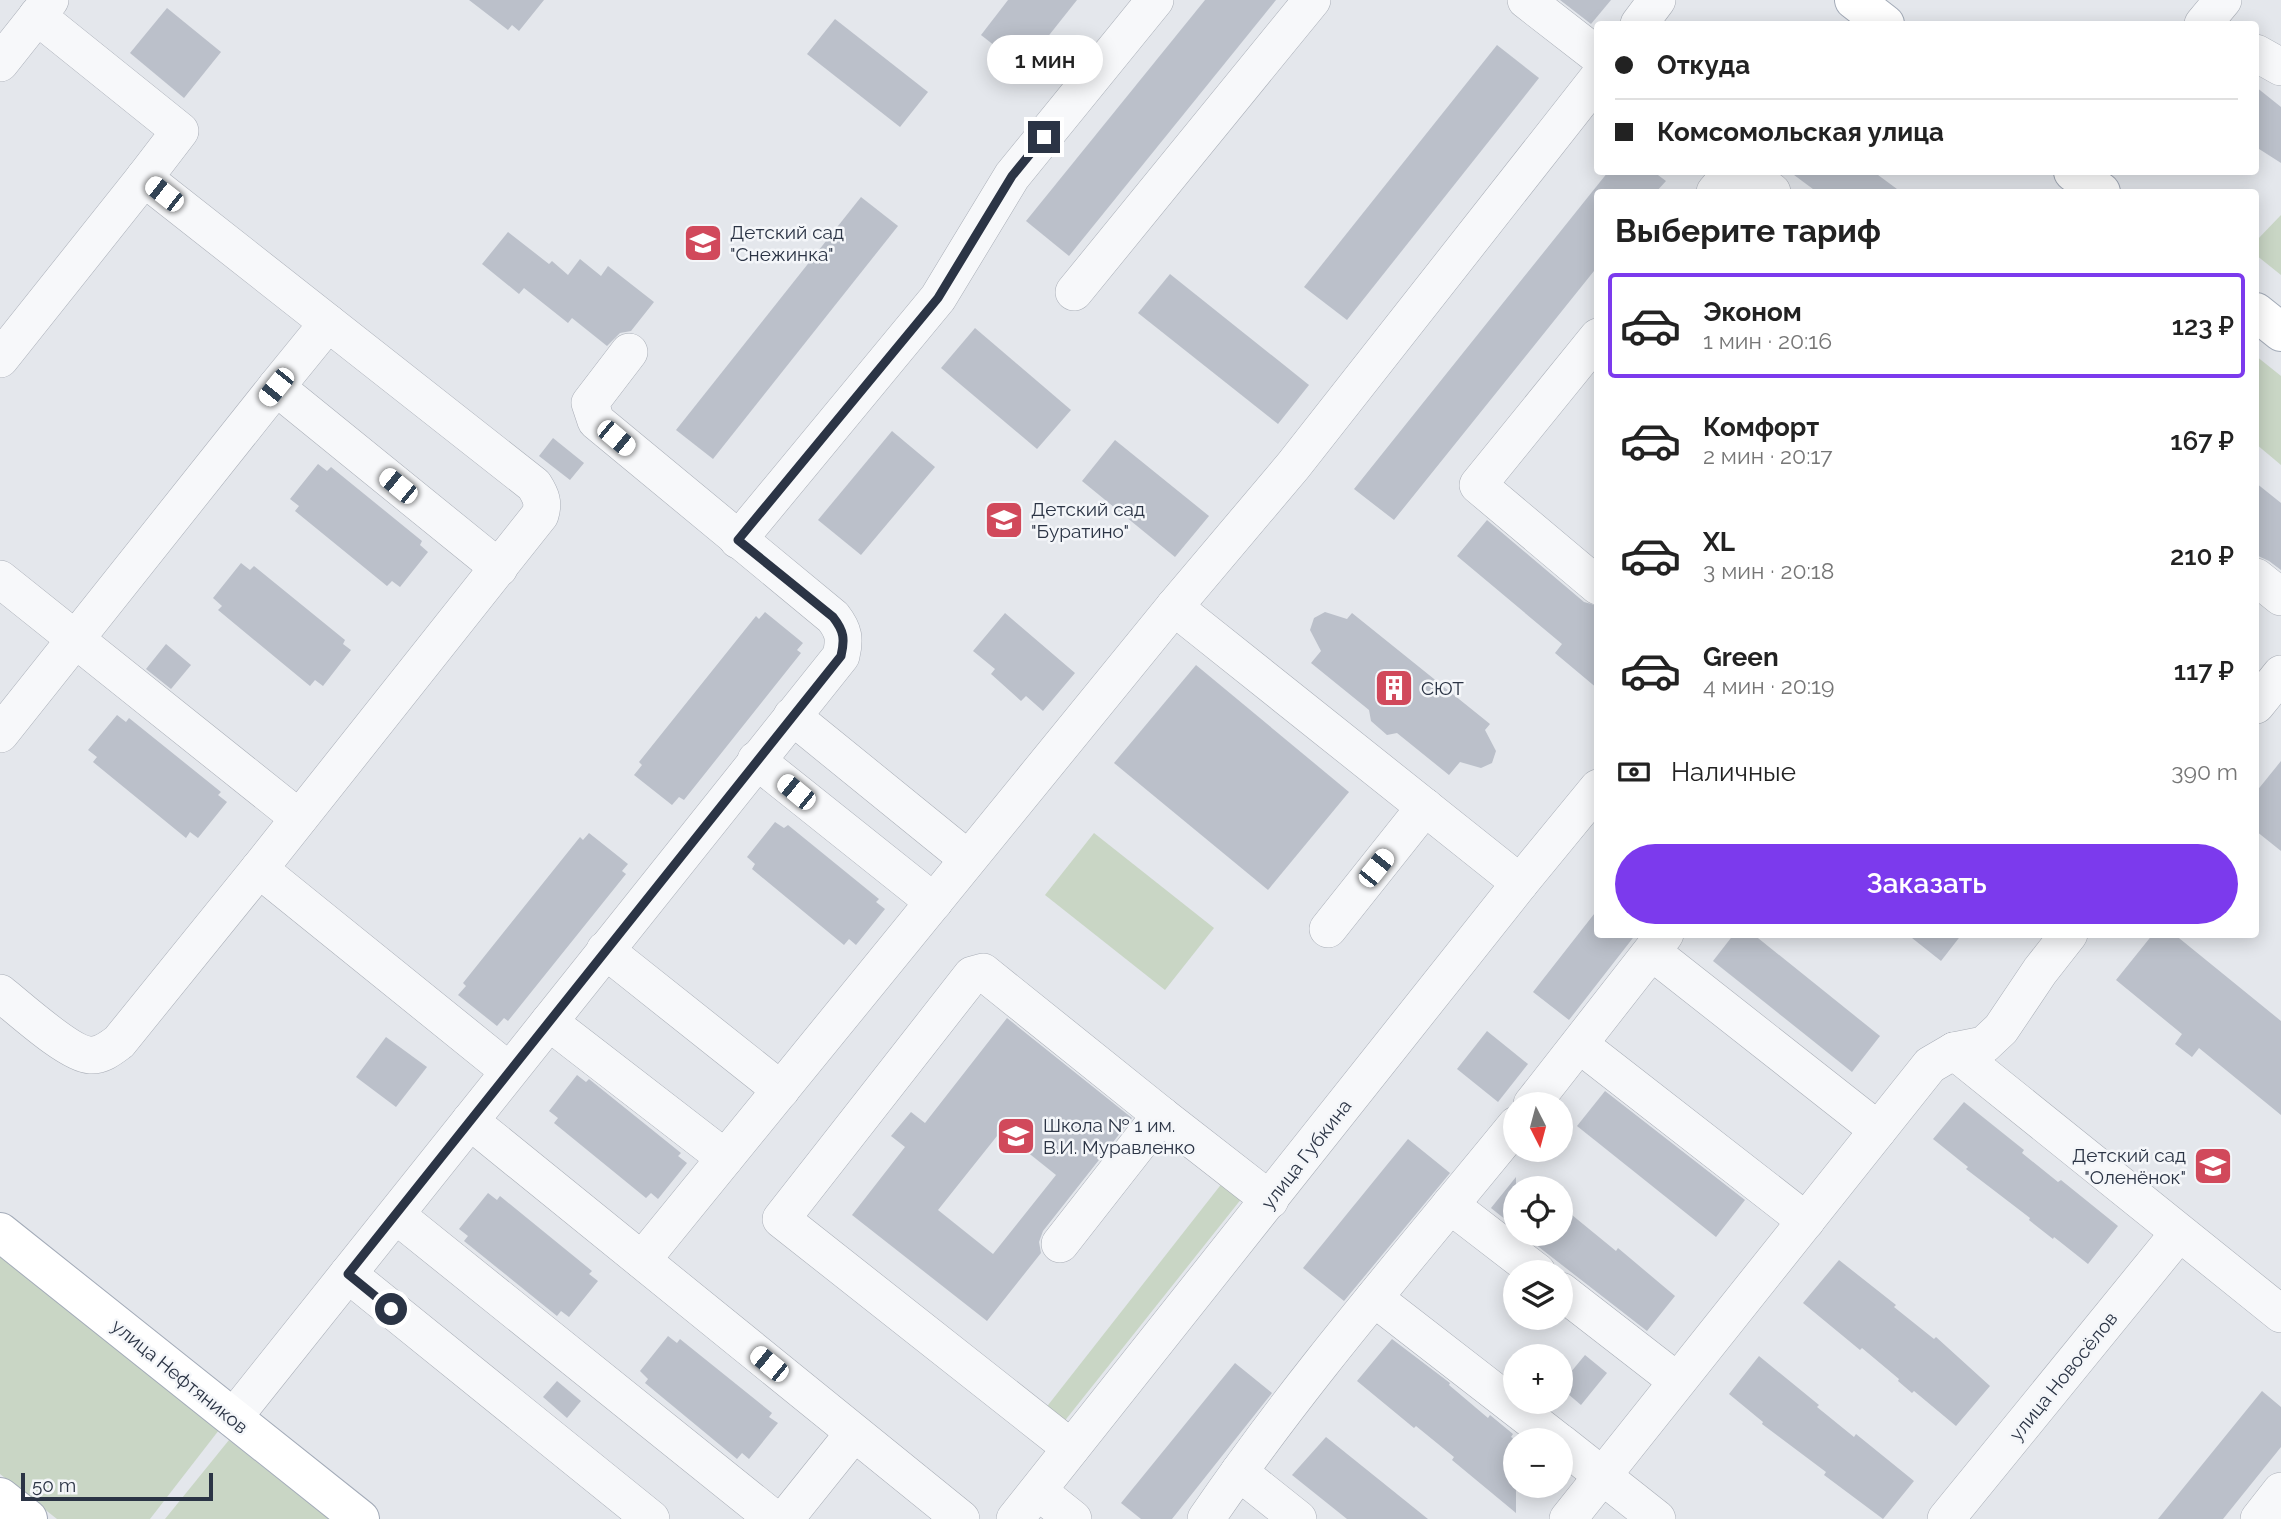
<!DOCTYPE html>
<html lang="ru">
<head>
<meta charset="utf-8">
<style>
	:root { --surface:#fff; --page:#f2f2f2; --text:#222; --muted:#767676; --line:#e0e0e0; --accent:#7c3aed }
	body { margin:0; font-family:Raleway,sans-serif; background:var(--page); color:var(--text); height:100vh; display:flex; flex-direction:column; font-size:26px; white-space:nowrap }
	* { box-sizing:border-box; margin:0 }
	p { font-size:23px; color:var(--muted) }
	.icon { flex:none; width:38px; height:38px; fill:none; stroke:currentColor; stroke-width:2; stroke-linecap:round; stroke-linejoin:round }
	.map { position:relative; flex:1; overflow:hidden }
	.sheet { position:absolute; left:1594px; top:189px; width:665px; height:749px; display:flex; flex-direction:column; background:var(--surface); border-radius:7px; box-shadow:0 4px 18px #0003 }
	.sheet>* { flex:none }
	.top-card { position:absolute; left:1594px; top:21px; width:665px; height:154px; border-radius:7px; box-shadow:0 4px 18px #0003; display:grid; align-content:center; height:154px; padding:0 21px; background:var(--surface) }
	.needle { width:46px; rotate:174deg }
	.tools { position:absolute; left:1503px; top:1092px; display:grid; gap:14px }
	.tools a { display:grid; place-items:center; width:70px; height:70px; border-radius:50%; background:var(--surface); box-shadow:0 4px 18px #0003; font-size:35px }
	.scale { position:absolute; left:21px; bottom:18px; width:192px; box-sizing:border-box; padding-left:7px; border:4px solid #2b3445; border-top:0; font-size:19px; line-height:24px; white-space:nowrap; color:#2b3445; -webkit-text-stroke:5px #f4f6f9; paint-order:stroke }
	.end { position:absolute; width:32px; height:32px; margin:-16px; border:9px solid #2b3445; background:#fff; box-shadow:0 0 0 4px #fff }
	.from { border-radius:50% }
	.bubble { position:absolute; height:49px; border-radius:24px; background:var(--surface); box-shadow:0 4px 18px #0003; font-size:23px; font-weight:600; line-height:49px; text-align:center }
	.car { position:absolute; width:21px; height:42px; margin:-21px -10px; border-radius:9px; box-shadow:0 0 5px 2px #0007; background:linear-gradient(#fff 24%,#345 0 40%,#fff 0 76%,#345 0 86%,#fff 0) }
	.top-card b { display:flex; align-items:center; gap:24px; height:66px; font-size:26px }
	.top-card b+b { border-top:2px solid var(--line) }
	.top-card i { width:18px; height:18px; background:var(--text) }
	ul { padding:0; list-style:none }
	li { display:flex; align-items:center; gap:21px; height:105px; margin:0 14px 10px; padding:0 7px; border:4px solid transparent; border-radius:7px }
	li div { flex:1 }
	li b { display:block; font-size:26px }
	li em { font-style:normal; font-weight:600 }
	li.on { border-color:var(--accent) }
	li>.icon { width:63px; height:63px; stroke-width:1.5 }
	h2 { padding:0 21px; font-size:32px; line-height:84px }
	.pay { display:flex; align-items:center; gap:18px; height:77px; padding:0 21px; font-size:26px }
	.pay p { margin-inline-start:auto }
	.cta { display:flex; gap:14px; margin-top:auto; padding:14px 21px }
	.cta a { flex:1; height:80px; border-radius:42px; background:var(--accent); color:#fff; font-size:28px; font-weight:600; line-height:80px; text-align:center }
	.map>svg:first-child { display:block }
</style>
</head>
<body>
<div class="map">
<svg width="2281" height="1519" viewBox="0 0 2281 1519">
	<rect width="100%" height="100%" fill="#e4e7ec"/>
	<g fill="#c9d6c5">
		<path d="M2281,215V275L2256,255V241Z"/>
		<path d="M2256,356L2281,376V465L2256,444Z"/>
		<path d="M1094,833L1214,928L1165,990L1045,895Z"/>
		<path d="M1223,1182L1242,1198L1063,1423L1045,1409Z"/>
		<path d="M0,1255L219,1430L150,1519H57L0,1474Z"/>
		<path d="M229,1440L329,1519H165Z"/>
	</g>
	<g fill="#bbc0ca" fill-rule="evenodd">
		<path d="M469,0H544L519,31L512,25L508,30Z"/>
		<path d="M1008,0H1077L1023,68L981,35Z"/>
		<path d="M1205,0H1276L1069,256L1026,221Z"/>
		<path d="M1560,0H1611L1591,24Z"/>
		<path d="M167,8L221,52L184,98L130,53Z"/>
		<path d="M835,19L928,92L900,127L807,54Z"/>
		<path d="M1497,45L1539,78L1347,320L1304,287Z"/>
		<path d="M2256,87L2281,107V163L2256,147Z"/>
		<path d="M1608,172H1654L1666,181L1656,192H1598V266L1394,520L1354,489Z"/>
		<path d="M1790,172H1874L1901,192H1817Z"/>
		<path d="M861,197L898,226L713,459L676,430Z"/>
		<path d="M508,232L549,264L552,261L568,275L580,259L601,276L608,266L654,302L631,331L620,333L607,346L572,318L568,323L524,288L519,294L482,264Z"/>
		<path d="M1170,274L1309,385L1278,424L1138,313Z"/>
		<path d="M975,328L1071,410L1037,449L941,368Z"/>
		<path d="M892,431L935,467L861,555L818,520Z"/>
		<path d="M553,438L584,463L570,480L539,456Z"/>
		<path d="M1115,440L1209,516L1175,557L1082,481Z"/>
		<path d="M318,464L327,471L331,467L422,541L420,545L428,552L400,587L392,581L387,586L295,511L299,506L290,499Z"/>
		<path d="M2256,483L2281,503V570L2269,561L2256,555Z"/>
		<path d="M1487,520L1584,602L1598,606V689L1555,653L1562,644L1457,556Z"/>
		<path d="M241,563L250,570L254,566L345,640L343,644L351,650L323,686L315,680L310,686L218,610L222,606L213,598Z"/>
		<path d="M765,612L803,643L797,650L801,653L684,800L679,797L672,805L634,775L642,765L639,762L756,616L759,619Z"/>
		<path d="M1325,612L1347,619L1352,613L1490,724L1485,730L1496,751L1492,763L1481,768L1460,762L1449,775L1397,733L1387,735L1371,721L1369,710L1311,663L1321,651L1310,630L1314,618Z"/>
		<path d="M1005,613L1075,673L1043,711L1026,696L1021,701L991,674L995,669L973,651Z"/>
		<path d="M166,644L191,665L171,689L146,669Z"/>
		<path d="M1196,665L1349,792L1268,890L1114,763Z"/>
		<path d="M117,715L126,722L129,718L221,792L218,795L227,802L198,838L190,832L186,838L93,762L97,757L88,750Z"/>
		<path d="M2281,761V851L2256,831V792Z"/>
		<path d="M775,822L784,828L788,825L879,899L876,902L885,909L856,945L849,939L844,945L752,869L755,864L747,857Z"/>
		<path d="M589,833L628,864L622,871L626,874L508,1021L504,1018L497,1026L458,995L466,986L463,983L580,837L583,840Z"/>
		<path d="M1598,909V934H1636L1569,1020L1533,992Z"/>
		<path d="M1734,934H1753L1880,1036L1852,1072L1713,961Z"/>
		<path d="M1907,934H1962L1941,961Z"/>
		<path d="M2153,934H2174L2281,1021V1115L2199,1048L2192,1057L2175,1044L2182,1034L2116,980Z"/>
		<path d="M1007,1018L1132,1118L1043,1231L1039,1242L1041,1253L987,1321L852,1215L905,1147L891,1136L911,1112L925,1123ZM1001,1131L1056,1175L993,1254L938,1210Z"/>
		<path d="M1487,1031L1528,1064L1498,1102L1457,1069Z"/>
		<path d="M386,1037L427,1067L396,1107L356,1077Z"/>
		<path d="M577,1075L586,1082L589,1079L681,1153L678,1156L687,1163L658,1199L651,1193L646,1198L554,1123L558,1118L549,1111Z"/>
		<path d="M1605,1091L1745,1200L1716,1237L1577,1126Z"/>
		<path d="M1964,1102L2024,1150L2022,1153L2058,1182L2061,1180L2118,1226L2088,1264L2054,1237L2053,1239L2029,1220L2030,1218L1966,1169L1968,1167L1933,1139Z"/>
		<path d="M1408,1139L1450,1173L1344,1301L1303,1268Z"/>
		<path d="M1516,1177V1228L1491,1208Z"/>
		<path d="M488,1193L497,1200L500,1196L592,1271L589,1274L598,1281L569,1317L561,1311L557,1316L464,1241L468,1236L459,1229Z"/>
		<path d="M1561,1206L1616,1251L1618,1248L1675,1296L1647,1331L1522,1234H1561Z"/>
		<path d="M1839,1260L1896,1305L1894,1307L1934,1339L1936,1337L1990,1386L1956,1426L1914,1391L1912,1393L1898,1381L1899,1379L1862,1348L1860,1350L1803,1303Z"/>
		<path d="M668,1336L677,1343L680,1339L772,1413L769,1417L778,1423L749,1459L742,1453L737,1459L645,1383L648,1379L640,1371Z"/>
		<path d="M1392,1339L1450,1383L1449,1385L1488,1418L1490,1415L1513,1434L1511,1437L1516,1440V1513L1452,1460L1454,1457L1416,1426L1414,1428L1357,1381Z"/>
		<path d="M1585,1355L1607,1373L1581,1405L1561,1388V1384Z"/>
		<path d="M1759,1356L1819,1405L1817,1407L1854,1437L1856,1434L1914,1481L1883,1519L1824,1475L1826,1472L1762,1424L1763,1422L1729,1394Z"/>
		<path d="M1235,1363L1272,1393L1172,1519H1141L1121,1503Z"/>
		<path d="M557,1381L581,1401L567,1418L543,1397Z"/>
		<path d="M2262,1391L2281,1407V1447L2223,1519H2158Z"/>
		<path d="M1326,1437L1428,1519H1347L1292,1475Z"/>
	</g>
	<g fill="none" stroke-linecap="round" stroke-linejoin="round">
		<g stroke="#a9aeb7" stroke-width="38">
			<g id="minor">
				<path d="M1526,0L1598,56"/>
				<path d="M37,16L180,131L144,178L534,485C541,496 544,503 540,515L259,869L509,1071"/>
				<path d="M1639,24L1657,0"/>
				<path d="M2203,24L2223,0"/>
				<path d="M2256,53L2281,67"/>
				<path d="M0,63L50,0"/>
				<path d="M1746,172L1772,192"/>
				<path d="M1715,192L1732,172"/>
				<path d="M1074,292L1312,0"/>
				<path d="M328,323L276,387L499,568"/>
				<path d="M1598,337L1478,485L1598,586"/>
				<path d="M0,359L144,178"/>
				<path d="M738,540L938,298L1012,176L1155,0"/>
				<path d="M2256,577L2281,597"/>
				<path d="M0,579L299,818"/>
				<path d="M2256,705L2281,674"/>
				<path d="M792,716L968,859"/>
				<path d="M0,734L276,387"/>
				<path d="M756,760L934,902"/>
				<path d="M1520,883L1174,607L1293,466L1598,78"/>
				<path d="M1328,929L1425,807"/>
				<path d="M605,950L781,1090"/>
				<path d="M1652,952L1878,1130"/>
				<path d="M0,993C19,1008 69,1054 90,1055C101,1056 111,1048 119,1042L259,869"/>
				<path d="M549,1022L725,1158"/>
				<path d="M1580,1045L1806,1221"/>
				<path d="M1954,1051L2281,1314"/>
				<path d="M1532,1104L1665,934"/>
				<path d="M1161,1115L1270,1200"/>
				<path d="M470,1121L961,1519"/>
				<path d="M1450,1205L1537,1272"/>
				<path d="M396,1215L774,1519"/>
				<path d="M1060,1244L1161,1115L983,972L972,975L781,1219L1071,1448"/>
				<path d="M642,1260L1174,607"/>
				<path d="M348,1274L651,1519"/>
				<path d="M1561,1291L1677,1381"/>
				<path d="M1374,1298L1557,1440"/>
				<path d="M233,1418L841,656C845,639 844,631 833,617L596,421L590,403L629,352"/>
				<path d="M1561,1443L1657,1519"/>
				<path d="M1239,1472L1298,1519"/>
				<path d="M1038,1491L1073,1519"/>
				<path d="M785,1519L854,1433"/>
				<path d="M1015,1519L1520,883L1598,788"/>
				<path d="M1206,1519C1300,1381 1411,1254 1516,1125"/>
				<path d="M1568,1519L1930,1065L1954,1051L1984,1045L2001,1029L2040,971L2069,934"/>
				<path d="M1946,1519L2179,1233"/>
				<path d="M2259,1519L2281,1491"/>
			</g>
		</g>
		<g stroke="#a3abb8" stroke-width="40">
			<g id="major">
				<path d="M1854,0L1885,24"/>
				<path d="M2073,172L2101,192"/>
				<path d="M2256,312L2281,332"/>
				<path d="M0,1232L360,1519"/>
				<path d="M0,1497L28,1519"/>
			</g>
		</g>
		<use href="#minor" stroke="#f7f8fa" stroke-width="37"/>
		<use href="#major" stroke="#fff" stroke-width="38"/>
	</g>
	<g fill="none" stroke-linecap="round" stroke-linejoin="round">
		<path stroke="#2b3445" stroke-width="9" d="M391,1309L348,1274L841,656C845,639 844,631 833,617L738,540L938,298L1012,176L1044,137"/>
	</g>
	<defs>
		<g id="school-square" transform="scale(2.0125)"><rect x="-9" y="-9" width="18" height="18" rx="4" fill="#d1495b" stroke="#f4f6f9"/><path d="M0-5L7-2L0 1L-7-2ZM-4 1L0 2.5L4 1V4Q0 6-4 4Z" fill="#fff"/></g>
		<g id="building-square" transform="scale(2.0125)"><rect x="-9" y="-9" width="18" height="18" rx="4" fill="#d1495b" stroke="#f4f6f9"/><path d="M-4-6H4V6H1V3H-1V6H-4ZM-2.5-4.3h1.7v1.8h-1.7ZM.8-4.3h1.7v1.8H.8ZM-2.5-1h1.7V.8h-1.7ZM.8-1h1.7V.8H.8Z" fill="#fff"/></g>
	</defs>
	<g fill-rule="evenodd">
		<use href="#school-square" x="703" y="243"/>
		<use href="#school-square" x="1004" y="520"/>
		<use href="#building-square" x="1394" y="688"/>
		<use href="#school-square" x="1016" y="1136"/>
		<use href="#school-square" x="2213" y="1166"/>
	</g>
	<g text-anchor="middle" stroke-width="5" stroke-linejoin="round" paint-order="stroke">
		<g font-size="19" fill="#2b3445" stroke="#f4f6f9" text-anchor="start">
			<text x="730" y="239">Детский сад<tspan x="730" dy="22">"Снежинка"</tspan></text>
			<text x="1031" y="516">Детский сад<tspan x="1031" dy="22">"Буратино"</tspan></text>
			<text x="1421" y="695">СЮТ</text>
			<text x="1043" y="1132">Школа № 1 им.<tspan x="1043" dy="22">В.И. Муравленко</tspan></text>
			<text x="2186" y="1162" text-anchor="end">Детский сад<tspan x="2186" dy="22">"Оленёнок"</tspan></text>
		</g>
		<g font-size="19" fill="#2b3445" stroke="#f4f6f9">
			<text transform="translate(1306 1154) rotate(-52)" y="7">улица Губкина</text>
			<text transform="translate(180 1376) rotate(39)" y="7">улица Нефтяников</text>
			<text transform="translate(2063 1376) rotate(-51)" y="7">улица Новосёлов</text>
		</g>
	</g>
</svg>
<div class="tools">
<a><svg class="needle" viewBox="-14 -14 28 28"><path d="M0-13l5 13h-10z" fill="#e53935"/><path d="M0 13l5-13h-10z" fill="#767676"/></svg></a>
<a><svg class="icon" aria-label="locate" viewBox="0 0 24 24"><circle cx="12" cy="12" r="6"/><path d="M12 2v4M12 18v4M2 12h4M18 12h4"/></svg></a>
<a><svg class="icon" aria-label="layers" viewBox="0 0 24 24"><path d="M12 4l9 5-9 5-9-5zM3 14l9 5 9-5"/></svg></a>
<a>+</a>
<a>−</a>
</div>
<div class="scale">50 m</div>
<i class="end from" style="left:391px;top:1309px"></i>
<i class="end" style="left:1044px;top:137px"></i>
<div class="bubble" style="left:987px;top:35px;width:116px">1 мин</div>
<i class="car" style="left:164px;top:194px;rotate:308deg"></i>
<i class="car" style="left:276px;top:387px;rotate:219deg"></i>
<i class="car" style="left:616px;top:438px;rotate:130deg"></i>
<i class="car" style="left:398px;top:486px;rotate:309deg"></i>
<i class="car" style="left:796px;top:792px;rotate:309deg"></i>
<i class="car" style="left:1376px;top:868px;rotate:39deg"></i>
<i class="car" style="left:769px;top:1364px;rotate:309deg"></i>
<div class="top-card">
<b><i class="from"></i>Откуда</b>
<b><i></i>Комсомольская улица</b>
</div>
<section class="sheet">
<h2>Выберите тариф</h2>
<ul>
<li class="on"><svg class="icon" aria-label="car" viewBox="0 0 24 24"><path d="M5 17H2v-5l4-1 3-4h7l3 4 3 1v5h-3M9 17h6M6 11h13"/><circle cx="7" cy="17" r="2"/><circle cx="17" cy="17" r="2"/></svg><div><b>Эконом</b><p>1 мин · 20:16</p></div><em>123 ₽</em></li>
<li><svg class="icon" aria-label="car" viewBox="0 0 24 24"><path d="M5 17H2v-5l4-1 3-4h7l3 4 3 1v5h-3M9 17h6M6 11h13"/><circle cx="7" cy="17" r="2"/><circle cx="17" cy="17" r="2"/></svg><div><b>Комфорт</b><p>2 мин · 20:17</p></div><em>167 ₽</em></li>
<li><svg class="icon" aria-label="car" viewBox="0 0 24 24"><path d="M5 17H2v-5l4-1 3-4h7l3 4 3 1v5h-3M9 17h6M6 11h13"/><circle cx="7" cy="17" r="2"/><circle cx="17" cy="17" r="2"/></svg><div><b>XL</b><p>3 мин · 20:18</p></div><em>210 ₽</em></li>
<li><svg class="icon" aria-label="car" viewBox="0 0 24 24"><path d="M5 17H2v-5l4-1 3-4h7l3 4 3 1v5h-3M9 17h6M6 11h13"/><circle cx="7" cy="17" r="2"/><circle cx="17" cy="17" r="2"/></svg><div><b>Green</b><p>4 мин · 20:19</p></div><em>117 ₽</em></li>
</ul>
<div class="pay"><svg class="icon" aria-label="cash" viewBox="0 0 24 24"><path d="M3 7h18v10H3z"/><circle cx="12" cy="12" r="2"/></svg>Наличные<p>390 m</p></div>
<div class="cta"><a>Заказать</a></div>
</section>
</div>
</body>
</html>
